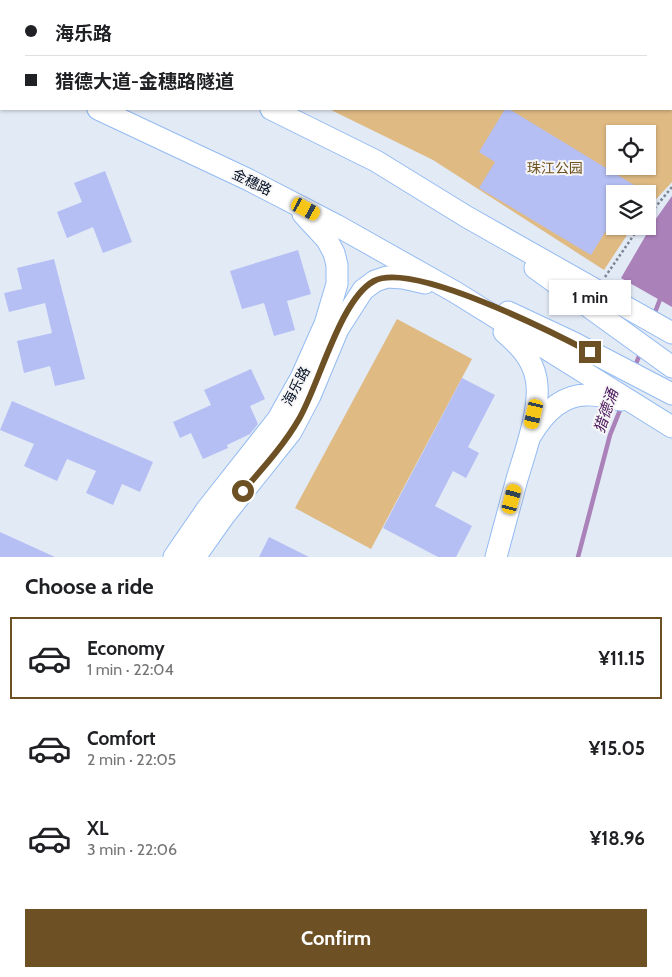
<!DOCTYPE html>
<html lang="en">
<head>
<meta charset="utf-8">
<style>
	:root { --surface:#fff; --page:#f6f6f6; --text:#202124; --muted:#757577; --line:#e0e0e0; --accent:#6d5124 }
	body { margin:0; font-family:Cabin,"Noto Sans SC",sans-serif; background:var(--page); color:var(--text); height:100vh; display:flex; flex-direction:column; font-size:19px; white-space:nowrap }
	* { box-sizing:border-box; margin:0 }
	p { font-size:16px; color:var(--muted) }
	.icon { flex:none; width:28px; height:28px; fill:none; stroke:currentColor; stroke-width:2; stroke-linecap:round; stroke-linejoin:round }
	.map { position:relative; height:557px; overflow:hidden }
	.side { display:flex; flex-direction:column; background:var(--surface); flex:1 }
	.side>* { flex:none }
	.top-card { position:absolute; left:0px; top:0px; width:672px; height:110px; box-shadow:0 1px 4px #0004; display:grid; align-content:center; height:110px; padding:0 25px; background:var(--surface) }
	.controls { position:absolute; left:606px; top:125px; display:grid; gap:10px }
	.controls a { display:grid; place-items:center; width:50px; height:50px; border-radius:0px; background:var(--surface); box-shadow:0 1px 4px #0004; font-size:25px }
	.end { position:absolute; width:22px; height:22px; margin:-11px; border:6px solid #6d5124; background:#fff; box-shadow:0 0 0 2px #fff }
	.from { border-radius:50% }
	.bubble { position:absolute; height:35px; border-radius:0px; background:var(--surface); box-shadow:0 1px 4px #0004; font-size:16px; font-weight:700; line-height:35px; text-align:center }
	.car { position:absolute; width:15px; height:30px; margin:-15px -8px; border-radius:6px; box-shadow:0 0 4px 1px #0007; background:linear-gradient(#f5c518 24%,#345 0 40%,#f5c518 0 76%,#345 0 86%,#f5c518 0) }
	.top-card b { display:flex; align-items:center; gap:18px; height:48px; font-size:19px }
	.top-card b+b { border-top:1px solid var(--line) }
	.top-card i { width:12px; height:12px; background:var(--text) }
	ul { padding:0; list-style:none }
	li { display:flex; align-items:center; gap:15px; height:82px; margin:0 10px 8px; padding:0 15px; border:2px solid transparent; border-radius:0px }
	li div { flex:1 }
	li b { display:block; font-size:19px }
	li em { font-style:normal; font-weight:700 }
	li.on { border-color:var(--accent) }
	li>.icon { width:45px; height:45px; stroke-width:1.5 }
	h2 { padding:0 25px; font-size:22px; line-height:60px }
	.primary-button { display:flex; gap:10px; margin-top:auto; padding:10px 25px }
	.primary-button a { flex:1; height:58px; border-radius:0px; background:var(--accent); color:#fff; font-size:20px; font-weight:700; line-height:58px; text-align:center }
	.map>svg:first-child { display:block }
</style>
</head>
<body>
<div class="map">
<svg width="672" height="557" viewBox="0 0 672 557">
	<rect width="100%" height="100%" fill="#e2eaf6"/>
	<g fill="#dfba83" fill-rule="evenodd">
		<path d="M106,0H672V182L648,208V194H615V226H633L604,270L433,160L329,109H671V1ZM615,134H648V166H615Z"/>
		<path d="M397,319L472,359L371,549L295,508Z"/>
	</g>
	<path fill="#ab81ba" d="M672,196V307L621,278L653,223Z"/>
	<g fill="none" stroke-linecap="round" stroke-linejoin="round">
		<g stroke="#ab81ba" stroke-width="4.5">
			<path d="M654,315L662,294"/>
			<path d="M634,369L641,351"/>
			<path d="M578,557L610,435L622,405"/>
		</g>
	</g>
	<g fill="#b5bff4">
		<path d="M505,109H509L634,185L629,194H615V216L591,255L479,188L495,162L479,152Z"/>
		<path d="M105,171L132,242L103,253L93,227L67,238L57,212L82,202L74,183Z"/>
		<path d="M298,250L311,294L287,301L295,330L274,336L264,303L242,309L230,271Z"/>
		<path d="M54,259L85,379L55,386L50,366L24,373L17,341L52,333L45,303L9,312L4,293L22,289L17,268Z"/>
		<path d="M251,369L265,399L250,406L258,424L250,434L227,445L228,448L203,459L191,433L180,438L173,422L211,405L204,390Z"/>
		<path d="M462,378L495,395L468,447L479,453L466,478L453,471L435,506L472,526L456,557H438L383,528Z"/>
		<path d="M12,401L153,462L140,492L122,484L113,505L86,493L96,471L67,459L57,481L24,466L34,444L0,430Z"/>
		<path d="M0,532L55,557H0Z"/>
		<path d="M269,537L309,557H259Z"/>
	</g>
	<g fill="none" stroke-linecap="round" stroke-linejoin="round">
		<g stroke="#93bbf2" stroke-width="23">
			<g id="secondary">
				<path d="M41,0L44,1"/>
				<path d="M0,62L1,63"/>
				<path d="M98,109L247,179L336,225L455,292L672,427"/>
				<path d="M271,109L376,161L467,217L672,333"/>
				<path d="M535,268L672,367"/>
				<path d="M508,312L574,343L672,394"/>
				<path d="M531,435C543,415 561,395 586,395C598,394 610,398 621,400"/>
				<path d="M174,557L207,509L278,419L301,378L325,324L337,284V265L334,253L327,240L303,214"/>
				<path d="M195,557L224,516L291,432L310,396L338,329L363,290L375,281L387,277L403,278L425,283"/>
				<path d="M496,557C503,531 510,505 517,479C525,452 542,406 536,378C532,358 519,345 504,332"/>
			</g>
		</g>
		<g stroke="#798392" stroke-width="2.5" stroke-dasharray="2.5 2.5" stroke-linecap="butt">
			<path d="M618,0L621,1"/>
			<path d="M670,0L672,1"/>
			<path d="M483,1H487"/>
			<path d="M545,1L546,0"/>
			<path d="M671,45H672"/>
			<path d="M648,216L672,187"/>
			<path d="M605,277L640,226"/>
		</g>
		<use href="#secondary" stroke="#fff" stroke-width="21"/>
	</g>
	<g fill="none" stroke-linecap="round" stroke-linejoin="round">
		<path stroke="#6d5124" stroke-width="6" d="M243,491C263,468 284,445 299,419C319,385 340,299 374,281C412,261 552,332 590,352"/>
	</g>
	<g text-anchor="middle" stroke-width="4" stroke-linejoin="round" paint-order="stroke">
		<g font-size="14" fill="#6f5121" stroke="#f6f6f6">
			<text x="555" y="173">珠江公园</text>
		</g>
		<g font-size="14" fill="#030f23" stroke="#f6f6f6">
			<text transform="translate(252 182) rotate(26)" y="5">金穗路</text>
			<text transform="translate(296 386) rotate(-62)" y="5">海乐路</text>
		</g>
		<g font-size="15" font-style="italic" fill="#4b155c" stroke="#f6f6f6">
			<text transform="translate(606 411) rotate(-71)" y="5">猎德涌</text>
		</g>
	</g>
</svg>
<div class="controls">
<a><svg class="icon" aria-label="locate" viewBox="0 0 24 24"><circle cx="12" cy="12" r="6"/><path d="M12 2v4M12 18v4M2 12h4M18 12h4"/></svg></a>
<a><svg class="icon" aria-label="layers" viewBox="0 0 24 24"><path d="M12 4l9 5-9 5-9-5zM3 14l9 5 9-5"/></svg></a>
</div>
<i class="end from" style="left:243px;top:491px"></i>
<i class="end" style="left:590px;top:352px"></i>
<div class="bubble" style="left:549px;top:280px;width:82px">1 min</div>
<i class="car" style="left:306px;top:209px;rotate:118deg"></i>
<i class="car" style="left:534px;top:414px;rotate:193deg"></i>
<i class="car" style="left:512px;top:499px;rotate:15deg"></i>
<div class="top-card">
<b><i class="from"></i>海乐路</b>
<b><i></i>猎德大道-金穗路隧道</b>
</div>
</div>
<section class="side">
<h2>Choose a ride</h2>
<ul>
<li class="on"><svg class="icon" aria-label="car" viewBox="0 0 24 24"><path d="M5 17H2v-5l4-1 3-4h7l3 4 3 1v5h-3M9 17h6M6 11h13"/><circle cx="7" cy="17" r="2"/><circle cx="17" cy="17" r="2"/></svg><div><b>Economy</b><p>1 min · 22:04</p></div><em>¥11.15</em></li>
<li><svg class="icon" aria-label="car" viewBox="0 0 24 24"><path d="M5 17H2v-5l4-1 3-4h7l3 4 3 1v5h-3M9 17h6M6 11h13"/><circle cx="7" cy="17" r="2"/><circle cx="17" cy="17" r="2"/></svg><div><b>Comfort</b><p>2 min · 22:05</p></div><em>¥15.05</em></li>
<li><svg class="icon" aria-label="car" viewBox="0 0 24 24"><path d="M5 17H2v-5l4-1 3-4h7l3 4 3 1v5h-3M9 17h6M6 11h13"/><circle cx="7" cy="17" r="2"/><circle cx="17" cy="17" r="2"/></svg><div><b>XL</b><p>3 min · 22:06</p></div><em>¥18.96</em></li>
</ul>
<div class="primary-button"><a>Confirm</a></div>
</section>
</body>
</html>
